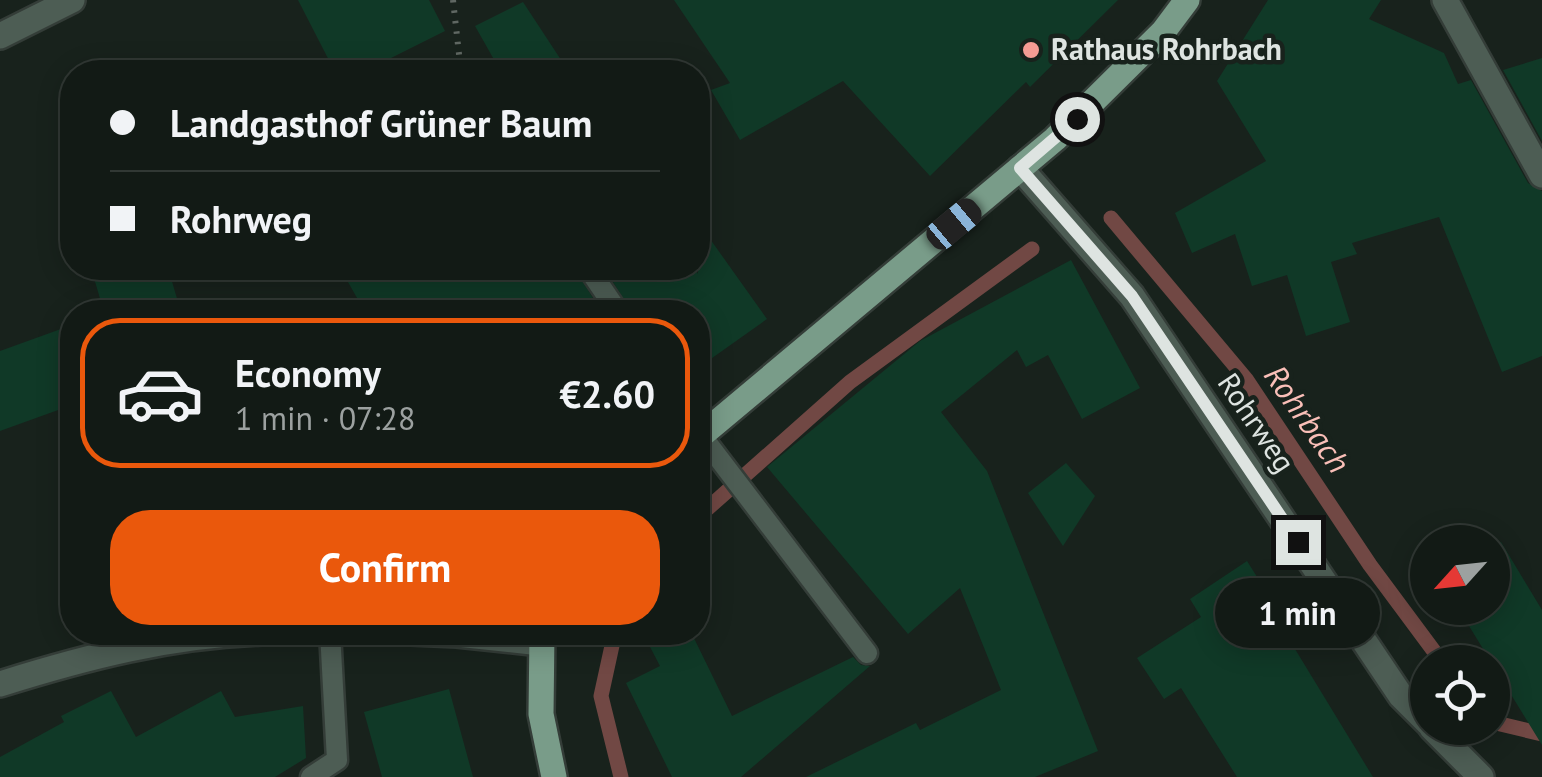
<!DOCTYPE html>
<html lang="en">
<head>
<meta charset="utf-8">
<style>
	:root { --surface:#121a15; --page:#1b231e; --text:#f1f3f6; --muted:#9ca1a0; --line:#313834; --accent:#ea580c }
	body { margin:0; font-family:"PT Sans",sans-serif; background:var(--page); color:var(--text); height:100vh; display:flex; flex-direction:column; font-size:38px; white-space:nowrap }
	* { box-sizing:border-box; margin:0 }
	p { font-size:32px; color:var(--muted) }
	.icon { flex:none; width:55px; height:55px; fill:none; stroke:currentColor; stroke-width:2; stroke-linecap:round; stroke-linejoin:round }
	.map { position:relative; flex:1; overflow:hidden }
	.drawer { position:absolute; left:60px; top:300px; width:650px; height:345px; display:flex; flex-direction:column; background:var(--surface); border-radius:40px; box-shadow:0 5px 25px #0003,0 0 0 2px var(--line) }
	.drawer>* { flex:none }
	.hud { position:absolute; left:60px; top:60px; width:650px; height:220px; border-radius:40px; box-shadow:0 5px 25px #0003,0 0 0 2px var(--line); display:grid; align-content:center; height:220px; padding:0 50px; background:var(--surface) }
	.needle { width:65px; rotate:243deg }
	.buttons { position:absolute; left:1410px; top:525px; display:grid; gap:20px }
	.buttons a { display:grid; place-items:center; width:100px; height:100px; border-radius:50%; background:var(--surface); box-shadow:0 5px 25px #0003,0 0 0 2px var(--line); font-size:50px }
	.end { position:absolute; width:45px; height:45px; margin:-22px; border:12px solid #dee4e1; background:#111; box-shadow:0 0 0 5px #111 }
	.from { border-radius:50% }
	.bubble { position:absolute; height:70px; border-radius:35px; background:var(--surface); box-shadow:0 5px 25px #0003,0 0 0 2px var(--line); font-size:32px; font-weight:600; line-height:70px; text-align:center }
	.car { position:absolute; width:30px; height:60px; margin:-30px -15px; border-radius:12px; box-shadow:0 0 8px 2px #0007; background:linear-gradient(#222 24%,#8ab4d8 0 40%,#222 0 76%,#8ab4d8 0 86%,#222 0) }
	.hud b { display:flex; align-items:center; gap:35px; height:95px; font-size:38px }
	.hud b+b { border-top:2px solid var(--line) }
	.hud i { width:25px; height:25px; background:var(--text) }
	ul { padding:18px 0 0; list-style:none }
	li { display:flex; align-items:center; gap:30px; height:150px; margin:0 20px 15px; padding:0 30px; border:5px solid transparent; border-radius:40px }
	li div { flex:1 }
	li b { display:block; font-size:38px }
	li em { font-style:normal; font-weight:600 }
	li.current { border-color:var(--accent) }
	li>.icon { width:90px; height:90px; stroke-width:1.5 }
	.cta { display:flex; gap:20px; margin-top:auto; padding:20px 50px }
	.cta a { flex:1; height:115px; border-radius:40px; background:var(--accent); color:#fff; font-size:40px; font-weight:600; line-height:115px; text-align:center }
	.map>svg:first-child { display:block }
</style>
</head>
<body>
<div class="map">
<svg width="1542" height="777" viewBox="0 0 1542 777">
	<rect width="100%" height="100%" fill="#18221c"/>
	<g fill="none" stroke-linecap="round" stroke-linejoin="round">
		<g stroke="#714844" stroke-width="15">
			<path d="M1111,218L1246,379L1370,565L1442,662"/>
			<path d="M698,517L850,382L1032,249"/>
			<path d="M615,632L601,696L621,777"/>
			<path d="M1492,722L1542,734"/>
		</g>
	</g>
	<g fill="#103927">
		<path d="M298,0H429L445,31L363,72H335Z"/>
		<path d="M674,0H1118L1030,87L1026,82L930,176L843,81L740,140L711,90L730,83Z"/>
		<path d="M1268,0H1381L1369,19L1444,53L1458,84L1471,80L1528,183L1542,191V356L1502,372L1439,217L1352,243L1357,254L1331,262L1350,322L1306,336L1287,275L1252,286L1235,234L1192,253L1175,213L1266,161L1217,81Z"/>
		<path d="M523,2L569,72H501L475,26Z"/>
		<path d="M1542,58V141L1503,70Z"/>
		<path d="M698,222L767,319L698,368V312H632L604,268H695L698,274Z"/>
		<path d="M1071,260L1140,388L1082,419L1048,355L1026,367L1017,350L941,412L987,471L1098,751L1035,777H806L916,723L920,730L1001,690L960,588L908,634L767,467L920,341Z"/>
		<path d="M91,268H168L181,312H104Z"/>
		<path d="M340,268H574L602,312H365Z"/>
		<path d="M72,325V405L0,431V351Z"/>
		<path d="M1066,463L1095,496L1063,546L1028,493Z"/>
		<path d="M1501,542L1542,610V745L1458,608H1492V547Z"/>
		<path d="M1247,561L1259,580L1263,578L1304,642L1295,649L1373,777H1237L1181,688L1164,699L1137,658L1201,617L1190,599Z"/>
		<path d="M674,632H691L732,716L853,657L861,665L870,666L741,777H672L626,683L660,666L649,645Z"/>
		<path d="M449,689L473,777H382L364,712Z"/>
		<path d="M111,691L136,737L221,691L235,717L303,706L306,758L275,777H0V757L64,722L61,716Z"/>
	</g>
	<g fill="none" stroke-linecap="round" stroke-linejoin="round">
		<g stroke="#343d38" stroke-width="25">
			<g id="service">
				<path d="M588,268L618,312"/>
				<path d="M698,431L867,653"/>
				<path d="M311,777L337,760L330,632"/>
			</g>
		</g>
		<g stroke="#343d38" stroke-width="30">
			<g id="minor">
				<path d="M1445,0L1542,175"/>
				<path d="M0,36L72,0"/>
				<path d="M1020,168L1132,296L1401,696L1428,723"/>
				<path d="M411,632L457,634L541,643"/>
				<path d="M0,684C86,657 171,635 262,632"/>
				<path d="M1432,728L1481,777"/>
			</g>
		</g>
		<g stroke="#343d38" stroke-width="30">
			<g id="primary">
				<path d="M698,438L1055,139L1163,32L1187,0"/>
				<path d="M542,632L541,714L554,777"/>
			</g>
		</g>
		<path stroke="#606863" stroke-width="6" stroke-dasharray="2.5 8" stroke-linecap="butt" d="M453,0L461,72"/>
		<use href="#service" stroke="#4d5d54" stroke-width="20"/>
		<use href="#minor" stroke="#4d5d54" stroke-width="25"/>
		<use href="#primary" stroke="#799c89" stroke-width="25"/>
	</g>
	<g fill="none" stroke-linecap="round" stroke-linejoin="round">
		<path stroke="#dee4e1" stroke-width="12" d="M1077,119L1020,168L1132,296L1298,542"/>
	</g>
	<circle fill="#f59c94" stroke="#18221c" stroke-width="4" cx="1031" cy="50" r="10"/>
	<g text-anchor="middle" stroke-width="9" stroke-linejoin="round" paint-order="stroke">
		<g font-size="30" font-weight="bold" fill="#dee4e1" stroke="#18221c" text-anchor="start">
			<text x="1051" y="60">Rathaus Rohrbach</text>
		</g>
		<g font-size="30" fill="#dee4e1" stroke="#18221c">
			<text transform="translate(1256 423) rotate(56)" y="10">Rohrweg</text>
		</g>
		<g font-size="32" font-style="italic" fill="#fabfb8" stroke="#18221c">
			<text transform="translate(1307 419) rotate(55)" y="11">Rohrbach</text>
		</g>
	</g>
</svg>
<div class="buttons">
<a><svg class="needle" viewBox="-14 -14 28 28"><path d="M0-13l5 13h-10z" fill="#e53935"/><path d="M0 13l5-13h-10z" fill="#9ca1a0"/></svg></a>
<a><svg class="icon" aria-label="locate" viewBox="0 0 24 24"><circle cx="12" cy="12" r="6"/><path d="M12 2v4M12 18v4M2 12h4M18 12h4"/></svg></a>
</div>
<i class="end from" style="left:1077px;top:119px"></i>
<i class="end" style="left:1298px;top:542px"></i>
<div class="bubble" style="left:1215px;top:578px;width:165px">1 min</div>
<i class="car" style="left:954px;top:224px;rotate:50deg"></i>
<div class="hud">
<b><i class="from"></i>Landgasthof Grüner Baum</b>
<b><i></i>Rohrweg</b>
</div>
<section class="drawer">
<ul>
<li class="current"><svg class="icon" aria-label="car" viewBox="0 0 24 24"><path d="M5 17H2v-5l4-1 3-4h7l3 4 3 1v5h-3M9 17h6M6 11h13"/><circle cx="7" cy="17" r="2"/><circle cx="17" cy="17" r="2"/></svg><div><b>Economy</b><p>1 min · 07:28</p></div><em>€2.60</em></li>
</ul>
<div class="cta"><a>Confirm</a></div>
</section>
</div>
</body>
</html>
